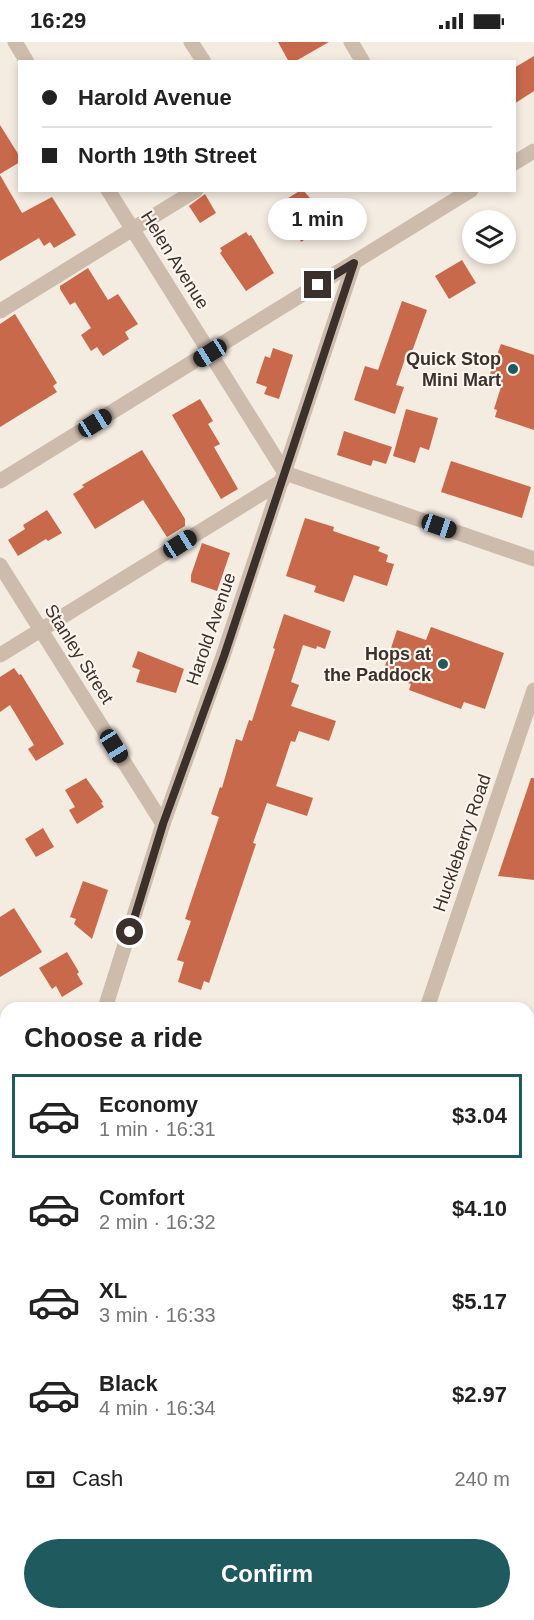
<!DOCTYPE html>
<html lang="en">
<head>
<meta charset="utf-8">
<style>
	:root { --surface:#fff; --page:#f6f6f6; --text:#222; --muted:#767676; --line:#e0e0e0; --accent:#1f5a5e }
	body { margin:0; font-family:Helvetica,sans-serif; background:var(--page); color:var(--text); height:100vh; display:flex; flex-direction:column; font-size:22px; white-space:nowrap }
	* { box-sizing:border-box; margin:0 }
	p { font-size:20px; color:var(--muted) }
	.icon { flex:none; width:33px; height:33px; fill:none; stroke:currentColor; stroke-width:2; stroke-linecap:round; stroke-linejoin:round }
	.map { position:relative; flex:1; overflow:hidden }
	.panel { position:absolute; left:0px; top:960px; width:534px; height:618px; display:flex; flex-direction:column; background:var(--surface); border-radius:18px 18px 0 0; box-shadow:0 3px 9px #0003 }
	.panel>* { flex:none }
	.guide { position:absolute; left:18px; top:18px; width:498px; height:132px; border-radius:0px; box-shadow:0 3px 9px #0003; display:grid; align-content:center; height:132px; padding:0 24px; background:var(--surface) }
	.buttons { position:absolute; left:462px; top:168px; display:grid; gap:12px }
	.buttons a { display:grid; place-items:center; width:54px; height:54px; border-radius:50%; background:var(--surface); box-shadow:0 3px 9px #0003; font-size:30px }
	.end { position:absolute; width:27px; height:27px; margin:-14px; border:8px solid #3b302b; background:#fff; box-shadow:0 0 0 3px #fff }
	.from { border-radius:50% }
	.bubble { position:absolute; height:42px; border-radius:21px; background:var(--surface); box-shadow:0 3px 9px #0003; font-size:20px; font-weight:800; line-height:42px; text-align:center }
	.car { position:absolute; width:18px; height:36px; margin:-18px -9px; border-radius:8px; box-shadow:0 0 4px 2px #0007; background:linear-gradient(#222 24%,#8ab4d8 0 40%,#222 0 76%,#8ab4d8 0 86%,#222 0) }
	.guide b { display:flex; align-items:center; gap:21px; height:57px; font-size:22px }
	.guide b+b { border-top:2px solid var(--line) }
	.guide i { width:15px; height:15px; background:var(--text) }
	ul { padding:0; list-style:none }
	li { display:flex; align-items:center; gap:18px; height:84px; margin:0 12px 9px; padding:0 12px; border:3px solid transparent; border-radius:0px }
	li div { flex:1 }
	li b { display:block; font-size:22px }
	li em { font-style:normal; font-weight:800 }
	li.on { border-color:var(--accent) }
	li>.icon { width:54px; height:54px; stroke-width:1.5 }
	h2 { padding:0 24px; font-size:27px; line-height:72px }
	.pay { display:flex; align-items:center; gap:15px; height:66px; padding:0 24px; font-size:22px }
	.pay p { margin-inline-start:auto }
	.action { display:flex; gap:12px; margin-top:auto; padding:12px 24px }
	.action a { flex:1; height:69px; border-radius:36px; background:var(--accent); color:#fff; font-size:24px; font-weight:800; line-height:69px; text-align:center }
	.status { display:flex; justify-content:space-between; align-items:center; height:42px; padding:0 30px; background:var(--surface); direction:ltr }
	.status svg { height:16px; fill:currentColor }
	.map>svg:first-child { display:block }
</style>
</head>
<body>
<div class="status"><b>16:29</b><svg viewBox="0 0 49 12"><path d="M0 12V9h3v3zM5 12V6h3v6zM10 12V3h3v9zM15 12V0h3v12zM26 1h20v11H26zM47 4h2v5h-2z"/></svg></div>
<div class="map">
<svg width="534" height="1578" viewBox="0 0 534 1578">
	<rect width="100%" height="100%" fill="#f4ebe1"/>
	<g fill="#c8694b">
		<path d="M278,0H329L294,20H289Z"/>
		<path d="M534,14V49L514,62V26Z"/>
		<path d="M0,83L20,115V120L0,132Z"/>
		<path d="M0,133L22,171L52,155L76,193L54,206L50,200L44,204L39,196L0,219Z"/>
		<path d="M301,148H303L310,156L323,180L321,182L323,186L301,200L299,195L296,197L277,163Z"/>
		<path d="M205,152L216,171L200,181L189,164Z"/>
		<path d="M246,190L249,194L251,193L274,231L246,249L220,211L222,209L220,206Z"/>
		<path d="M462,218L476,241L449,257L435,234Z"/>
		<path d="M88,226L108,258L118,252L138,282L125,290L129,297L103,314L97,305L91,309L81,293L91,286L75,260L70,263L60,247V244Z"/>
		<path d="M402,259L427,268L410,315L406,314L396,343L404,345L395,372L354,358L365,324L378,328Z"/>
		<path d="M15,272L57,341L53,344L57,350L0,385V282Z"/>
		<path d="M501,302L534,313V388L495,375L497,368L494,367L501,345L487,340Z"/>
		<path d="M273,306L293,313L279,357L264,352L267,345L256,341L265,314L270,316Z"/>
		<path d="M200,357L213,379L208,382L220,402L214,405L238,447L221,457L172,373Z"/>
		<path d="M406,367L438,376L429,408L420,405L415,421L393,414Z"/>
		<path d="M344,389L392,405L386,422L373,418L371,424L337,413Z"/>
		<path d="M142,408L185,477V484L167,495L143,458L95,487L73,452L84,445L82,443Z"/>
		<path d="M451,419L531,445L522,476L441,450Z"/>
		<path d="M47,468L62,491L48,499L46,497L18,514L8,498L25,487L23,483Z"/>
		<path d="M305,476L334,485L333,489L380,505L378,509L388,513L386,520L394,522L387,544L354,533L344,560L314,550L316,544L286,534Z"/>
		<path d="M202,501L230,511L217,549L191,540V533Z"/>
		<path d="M284,572L331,589L325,607L317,604L316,607L303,603L291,640L299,643L291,664L336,679L329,699L299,689L295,700L291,699L276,744L313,756L307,774L267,761L253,801L256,802L209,941L204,939L201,948L178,940L184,920L177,918L191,879L185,877L219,775L211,772L220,745L222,746L236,697L242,699L249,678L252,679L275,607L273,606Z"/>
		<path d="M431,585L504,611L485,667L464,660L461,667L409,648L411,642L382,633L397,588L426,598Z"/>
		<path d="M138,609L184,627L176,651L136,640L140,628L132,625Z"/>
		<path d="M14,626L19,633L21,632L64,702L36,719L28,707L34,703L10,663L0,670V635Z"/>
		<path d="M86,736L103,760L101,761L104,765L77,782L69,768L75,765L65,748Z"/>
		<path d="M531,736H534V838L498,834Z"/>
		<path d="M43,786L54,805L36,815L25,797Z"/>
		<path d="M83,839L108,848L92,897L74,882L76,877L70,875Z"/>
		<path d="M14,866L42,910L0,935V875Z"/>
		<path d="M67,910L79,930L77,932L83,942L62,955L56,944L52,947L39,926Z"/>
	</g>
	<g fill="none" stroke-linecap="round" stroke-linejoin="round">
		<g stroke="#cdbbac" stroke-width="15">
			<path d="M15,0L27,20"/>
			<path d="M191,0L204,20"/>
			<path d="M351,0L363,20"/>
			<path d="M514,121L534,109"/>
			<path d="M108,148L285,431L534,517"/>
			<path d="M0,269L196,148"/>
			<path d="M0,439L471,148"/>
			<path d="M0,523L163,782"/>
			<path d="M0,613L282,439"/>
			<path d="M105,966L163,782L223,614L354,221"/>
			<path d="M427,966L534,648"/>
			<path d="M0,1064L6,1073"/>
			<path d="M0,1115L6,1111"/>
			<path d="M0,1272L6,1254"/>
			<path d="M528,1390L534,1389"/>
			<path d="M526,1572L527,1578"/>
			<path d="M190,1578L192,1572"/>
			<path d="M223,1578L225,1572"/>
			<path d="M407,1578L409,1572"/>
		</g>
	</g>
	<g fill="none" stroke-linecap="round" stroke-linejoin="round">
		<path stroke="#3b302b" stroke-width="8" d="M130,890L163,782L224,614L354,221L318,243"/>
	</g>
	<g fill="#1f5a5e" stroke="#fbf5ee" stroke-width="2">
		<circle cx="513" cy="327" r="6"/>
		<circle cx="443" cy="622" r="6"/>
	</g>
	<g text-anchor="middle" stroke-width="4.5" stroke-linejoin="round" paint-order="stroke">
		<g font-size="18" fill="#3b302b" stroke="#fbf5ee">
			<text transform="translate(175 218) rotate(58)" y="6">Helen Avenue</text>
			<text transform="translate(211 587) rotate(-71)" y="6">Harold Avenue</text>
			<text transform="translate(79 612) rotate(58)" y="6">Stanley Street</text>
			<text transform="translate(462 801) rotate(-71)" y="6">Huckleberry Road</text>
		</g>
		<g font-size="18" font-weight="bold" fill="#3b302b" stroke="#fbf5ee" text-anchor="end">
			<text x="501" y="323">Quick Stop<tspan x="501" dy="21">Mini Mart</tspan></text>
			<text x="431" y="618">Hops at<tspan x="431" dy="21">the Paddock</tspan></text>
		</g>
	</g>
</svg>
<div class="buttons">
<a><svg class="icon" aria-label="layers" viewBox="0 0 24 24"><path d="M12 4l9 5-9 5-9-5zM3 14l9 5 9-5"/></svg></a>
</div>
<i class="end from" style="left:130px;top:890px"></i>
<i class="end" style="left:318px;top:243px"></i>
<div class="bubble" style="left:268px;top:156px;width:99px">1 min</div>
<i class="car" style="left:210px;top:311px;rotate:238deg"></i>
<i class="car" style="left:95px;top:381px;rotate:58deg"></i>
<i class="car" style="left:439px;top:484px;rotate:109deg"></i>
<i class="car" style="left:180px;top:502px;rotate:58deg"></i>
<i class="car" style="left:114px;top:704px;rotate:148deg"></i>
<div class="guide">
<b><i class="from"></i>Harold Avenue</b>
<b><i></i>North 19th Street</b>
</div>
<section class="panel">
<h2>Choose a ride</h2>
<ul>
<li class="on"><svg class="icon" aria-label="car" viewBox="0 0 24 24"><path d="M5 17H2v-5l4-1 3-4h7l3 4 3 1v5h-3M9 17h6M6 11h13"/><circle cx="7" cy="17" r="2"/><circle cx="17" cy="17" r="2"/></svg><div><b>Economy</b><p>1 min · 16:31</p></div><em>$3.04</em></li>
<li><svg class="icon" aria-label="car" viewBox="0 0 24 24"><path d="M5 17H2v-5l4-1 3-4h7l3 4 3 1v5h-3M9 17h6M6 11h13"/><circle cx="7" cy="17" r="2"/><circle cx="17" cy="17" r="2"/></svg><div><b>Comfort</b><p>2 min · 16:32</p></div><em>$4.10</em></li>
<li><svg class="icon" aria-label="car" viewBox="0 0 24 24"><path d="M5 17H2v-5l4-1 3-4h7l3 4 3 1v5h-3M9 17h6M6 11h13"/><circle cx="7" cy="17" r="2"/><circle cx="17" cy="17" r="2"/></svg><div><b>XL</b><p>3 min · 16:33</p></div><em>$5.17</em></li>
<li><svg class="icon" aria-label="car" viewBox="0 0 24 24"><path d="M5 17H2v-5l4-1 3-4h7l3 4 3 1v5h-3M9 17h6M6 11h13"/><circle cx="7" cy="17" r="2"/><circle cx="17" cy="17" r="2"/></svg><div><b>Black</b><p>4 min · 16:34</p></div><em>$2.97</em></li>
</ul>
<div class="pay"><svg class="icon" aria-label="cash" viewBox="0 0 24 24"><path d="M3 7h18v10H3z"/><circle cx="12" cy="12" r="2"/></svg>Cash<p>240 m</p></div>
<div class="action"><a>Confirm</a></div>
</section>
</div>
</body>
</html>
